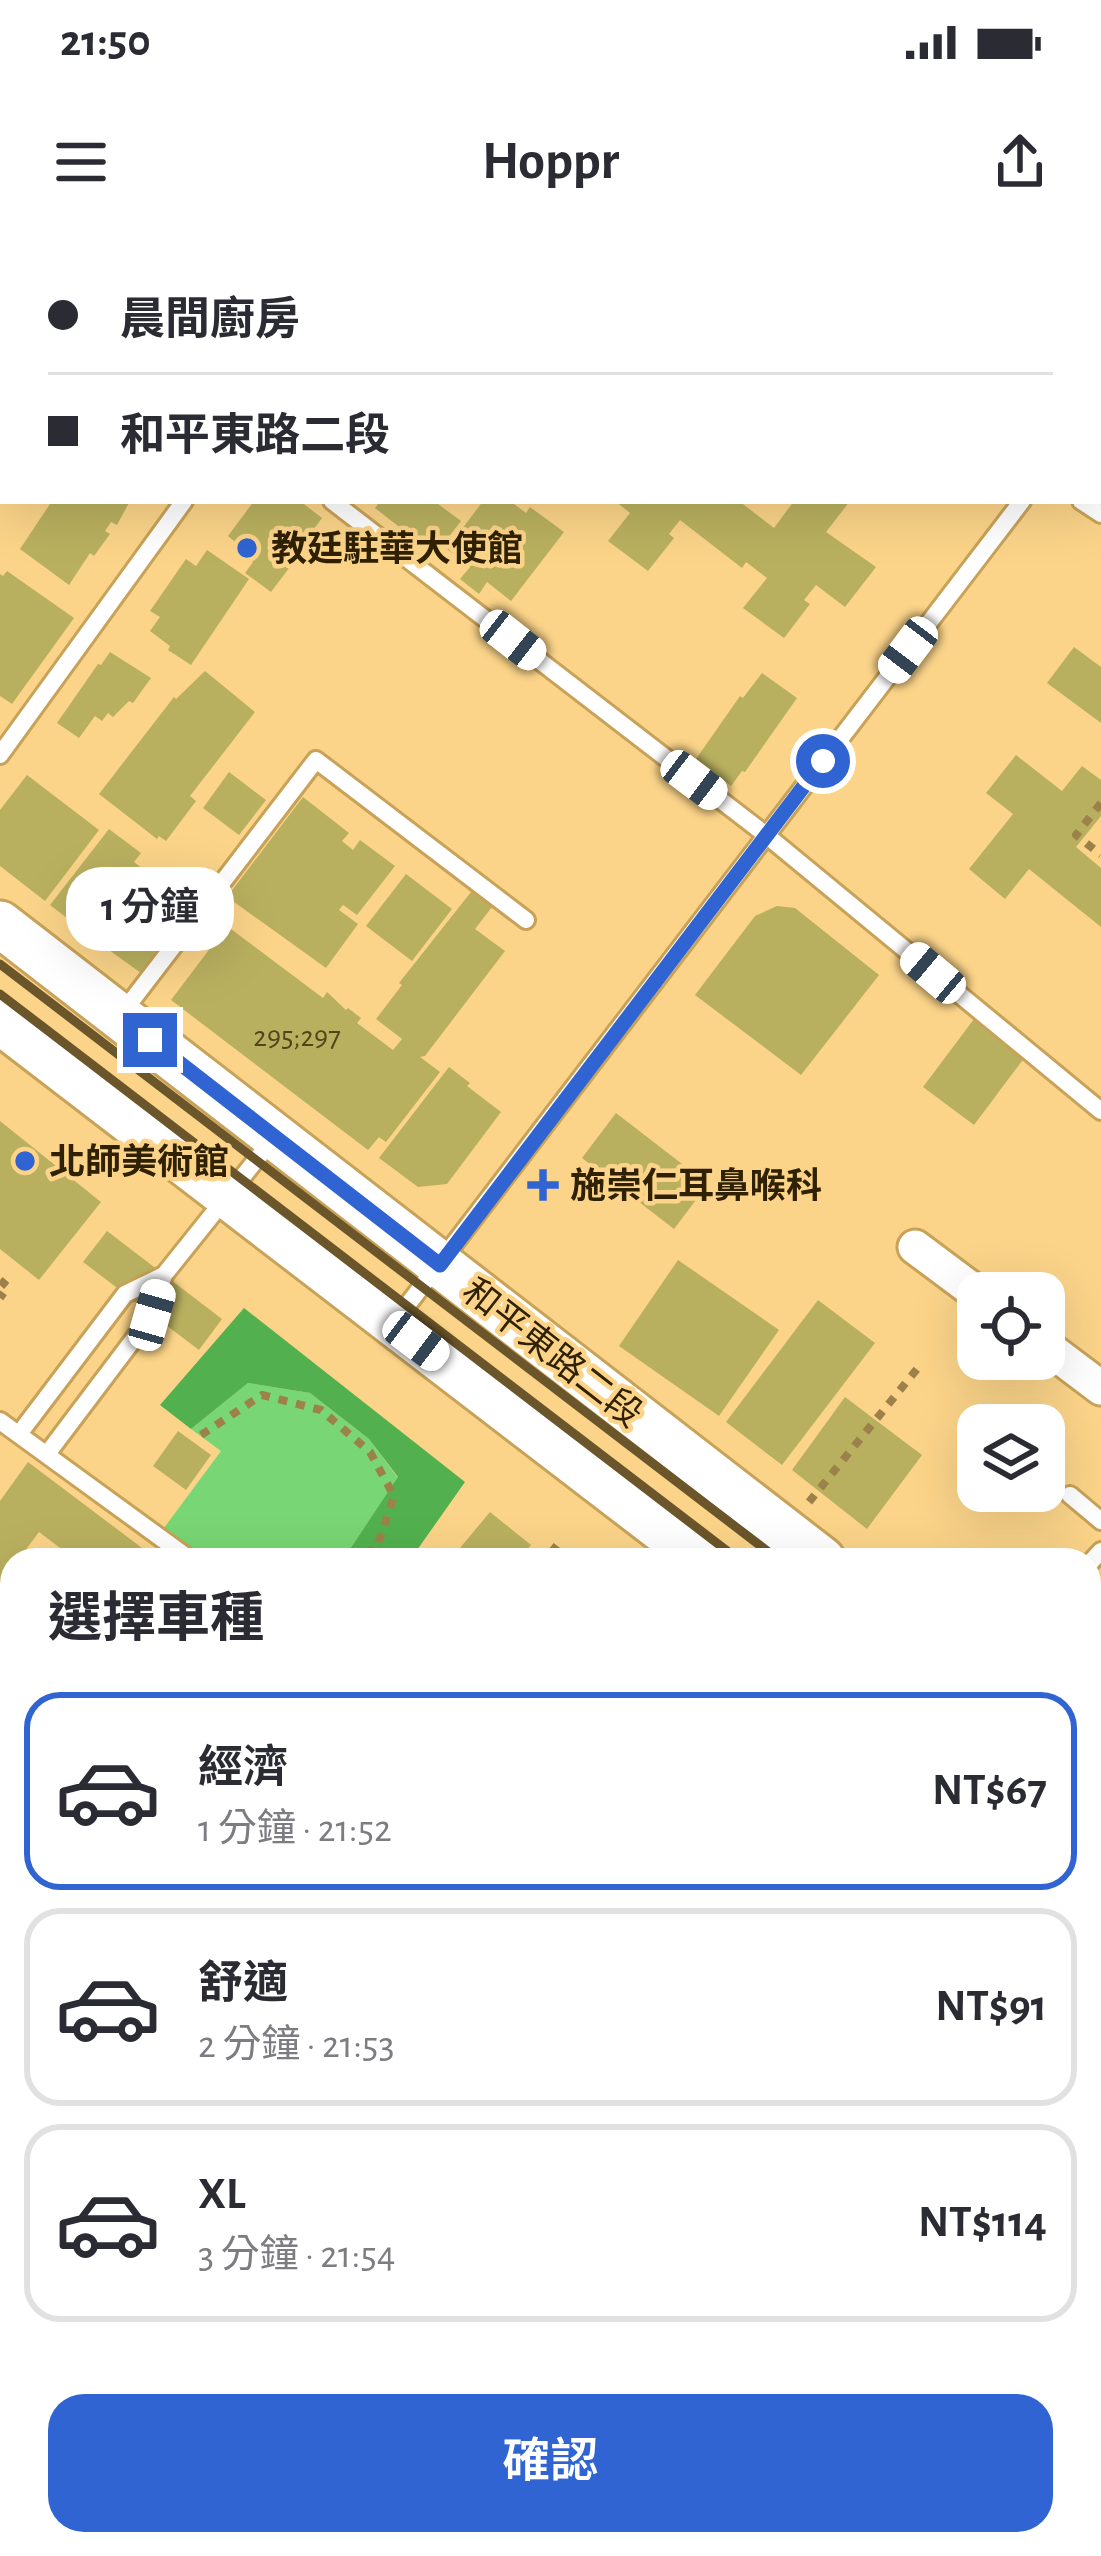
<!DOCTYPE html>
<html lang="zh-TW">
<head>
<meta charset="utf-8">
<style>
	:root { --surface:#fff; --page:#f7f7f7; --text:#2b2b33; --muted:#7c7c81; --line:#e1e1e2; --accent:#3064d2 }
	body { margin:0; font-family:"Alegreya Sans","Noto Sans TC",sans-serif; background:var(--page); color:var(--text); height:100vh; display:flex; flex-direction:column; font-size:45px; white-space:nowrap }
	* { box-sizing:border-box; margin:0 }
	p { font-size:39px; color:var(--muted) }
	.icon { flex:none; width:66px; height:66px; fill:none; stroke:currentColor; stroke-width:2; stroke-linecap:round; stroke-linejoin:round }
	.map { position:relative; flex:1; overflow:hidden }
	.drawer { position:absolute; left:0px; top:1308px; width:1101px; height:1008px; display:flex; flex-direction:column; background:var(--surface); border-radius:36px 36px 0 0; box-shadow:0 12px 48px #0002 }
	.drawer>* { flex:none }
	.guide { position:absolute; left:0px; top:0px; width:1101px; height:264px; box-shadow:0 12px 48px #0002; display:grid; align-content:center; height:264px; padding:0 48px; background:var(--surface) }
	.controls { position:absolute; left:957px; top:1032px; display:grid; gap:24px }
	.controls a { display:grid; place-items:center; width:108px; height:108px; border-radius:24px; background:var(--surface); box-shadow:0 12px 48px #0002; font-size:60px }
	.end { position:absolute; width:54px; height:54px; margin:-27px; border:15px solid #3064d2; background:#fff; box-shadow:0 0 0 6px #fff }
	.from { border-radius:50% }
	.bubble { position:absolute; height:84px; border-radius:36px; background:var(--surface); box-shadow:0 12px 48px #0002; font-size:39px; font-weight:600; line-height:84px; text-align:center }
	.car { position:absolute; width:36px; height:72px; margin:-36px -18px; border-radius:15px; box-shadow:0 0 9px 3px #0007; background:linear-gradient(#fff 24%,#345 0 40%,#fff 0 76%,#345 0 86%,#fff 0) }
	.guide b { display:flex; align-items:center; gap:42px; height:114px; font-size:45px }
	.guide b+b { border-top:3px solid var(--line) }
	.guide i { width:30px; height:30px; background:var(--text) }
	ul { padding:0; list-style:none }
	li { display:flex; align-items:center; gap:36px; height:198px; margin:0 24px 18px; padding:0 24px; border:6px solid var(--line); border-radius:36px }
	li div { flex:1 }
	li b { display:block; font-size:45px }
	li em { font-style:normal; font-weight:600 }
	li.active { border-color:var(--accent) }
	li>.icon { width:108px; height:108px; stroke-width:1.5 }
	h2 { padding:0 48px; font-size:54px; line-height:144px }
	.primary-button { display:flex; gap:24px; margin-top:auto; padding:24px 48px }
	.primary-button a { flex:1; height:138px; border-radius:36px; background:var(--accent); color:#fff; font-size:48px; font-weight:600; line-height:138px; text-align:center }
	.status { display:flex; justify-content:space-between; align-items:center; height:84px; padding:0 60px; background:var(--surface); direction:ltr }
	.status svg { height:33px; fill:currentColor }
	header { display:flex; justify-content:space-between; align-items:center; height:156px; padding:0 48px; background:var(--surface); font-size:54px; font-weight:600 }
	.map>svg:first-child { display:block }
</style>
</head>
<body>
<div class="status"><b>21:50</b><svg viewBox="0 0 49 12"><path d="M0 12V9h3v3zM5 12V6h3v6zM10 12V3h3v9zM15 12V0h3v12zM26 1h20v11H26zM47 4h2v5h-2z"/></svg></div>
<header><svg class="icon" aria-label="menu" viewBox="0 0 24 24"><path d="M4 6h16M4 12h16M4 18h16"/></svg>Hoppr<svg class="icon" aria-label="share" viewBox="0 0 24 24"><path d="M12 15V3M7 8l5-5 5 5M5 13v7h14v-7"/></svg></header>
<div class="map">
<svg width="1101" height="2316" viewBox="0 0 1101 2316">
	<rect width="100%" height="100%" fill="#fbd489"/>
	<g fill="#79d674">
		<path d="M248,1143L310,1153L369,1199L398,1238L350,1309L340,1320H208L164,1288L221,1211L191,1189Z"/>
		<path d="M0,1750L12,1760V1934L0,1950Z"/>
	</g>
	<path fill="#52b14e" d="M244,1068L465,1242L410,1320H340L350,1309L398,1237L369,1199L310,1153L248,1143L191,1189L160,1165Z"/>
	<g fill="#b9b05f">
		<path d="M52,261H130L117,285L111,282L105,291L110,294L94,316L90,313L69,345L20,309Z"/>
		<path d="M254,261H300L322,278L302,305L305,307L271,352L245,333L253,322L237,309L239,305L228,296Z"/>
		<path d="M380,261H434L461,281L435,315L375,268Z"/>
		<path d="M483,261H510L526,273L530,267L564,292L511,361L487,342L479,354L460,339L470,327L447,309Z"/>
		<path d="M615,261H739L774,288L794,261H850L826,292L876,327L845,367L816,345L804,360L810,364L784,398L743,368L767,338L746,322L742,328L680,280L669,294L674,298L648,331L608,301L630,273Z"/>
		<path d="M207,310L249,339L191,425L168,410L170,406L150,391L160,377L150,371L186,319L196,326Z"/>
		<path d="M7,331L74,378L12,464L0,456V334L3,336Z"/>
		<path d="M1074,407L1101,427V483L1047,443Z"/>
		<path d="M110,412L151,438L133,463L129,461L113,477L108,473L102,481L95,476L79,498L57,483L98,424L101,425Z"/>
		<path d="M205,431L255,472L190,556L196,561L166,601L159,596L157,599L99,554L174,457L176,459Z"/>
		<path d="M762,433L797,458L745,532L742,531L731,546L696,519L740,456L743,458Z"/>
		<path d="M1016,515L1062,551L1082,526L1101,540V576L1076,607L1101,628V687L1029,629L1005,659L969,629L1013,574L986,553Z"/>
		<path d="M229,532L266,560L239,595L203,568Z"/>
		<path d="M27,535L99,590L45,661L0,626V570Z"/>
		<path d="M303,557L349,593L342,601L353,610L360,600L395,626L357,675L343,665L339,670L358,684L326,728L227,657Z"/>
		<path d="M109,589L141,613L134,622L148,633L97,701L50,665Z"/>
		<path d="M155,634L160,637L158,640L187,662L190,659L193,662L189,667L187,666L141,733L102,705L138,658L140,660Z"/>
		<path d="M406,634L452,669L412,721L366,686Z"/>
		<path d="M471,652L492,667L475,689L505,711L425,816L420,817L440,832L386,902L379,897L368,910L171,760L227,686L323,758L327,752L346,770L348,768L361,778L357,783L393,810L402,799L376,779L402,745L399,743Z"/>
		<path d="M777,666L795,668L879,735L801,835L695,755L755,676Z"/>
		<path d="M977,775L1028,813L974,885L923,847Z"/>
		<path d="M449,827L470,843L467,846L501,872L447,944L418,947L379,918Z"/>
		<path d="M616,873L708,944L674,989L582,918Z"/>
		<path d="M0,881L101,962L39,1040L0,1009Z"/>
		<path d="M107,991L222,1079L199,1110L83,1022Z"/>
		<path d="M678,1020L779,1090L719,1176L619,1106Z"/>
		<path d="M818,1060L875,1103L782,1225L726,1182Z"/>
		<path d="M845,1157L922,1215L867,1289L792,1230Z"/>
		<path d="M178,1191L211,1215L186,1250L153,1226Z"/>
		<path d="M28,1222L158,1320H76L39,1292L18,1320H12V1328L0,1344V1261Z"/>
		<path d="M490,1272L531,1305L519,1320H450Z"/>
		<path d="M0,1414L12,1424V1574L0,1565Z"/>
		<path d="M1101,1775V1907L1089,1899V1791Z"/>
		<path d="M1101,1935V2026L1089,2017V1951Z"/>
		<path d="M1089,2095L1101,2104V2160L1089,2176Z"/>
		<path d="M1089,2210L1101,2219V2316H1067L1051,2304H1089Z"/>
		<path d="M12,2243V2304H108L123,2316H0V2257Z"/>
		<path d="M230,2304H438L429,2316H245Z"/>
		<path d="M802,2304H882L899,2316H794Z"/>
	</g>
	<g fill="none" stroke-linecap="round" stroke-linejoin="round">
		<g stroke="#c8a258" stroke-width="22">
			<g id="lane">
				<path d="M847,0L851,3"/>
				<path d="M363,3L365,0"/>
				<path d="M0,21L3,23"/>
				<path d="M332,261L766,595L1101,871"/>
				<path d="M1081,261L1101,274"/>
				<path d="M0,515L184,261"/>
				<path d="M123,772L316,520L526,680"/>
				<path d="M396,1080L1022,261"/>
				<path d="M0,1181L191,1320"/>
				<path d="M19,1194L125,1054L164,1035"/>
				<path d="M47,1214L152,1075L164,1035L272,900"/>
				<path d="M1070,1255L1101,1281"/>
				<path d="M1089,1324L1101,1311"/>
				<path d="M0,1713L12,1723"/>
				<path d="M0,2001L12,1984"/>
				<path d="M1089,2059L1101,2068"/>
				<path d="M507,2304L523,2316"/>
				<path d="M1000,2304L1016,2316"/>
				<path d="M478,2316L488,2304"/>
			</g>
		</g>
		<g stroke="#c8a258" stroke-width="39">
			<g id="street">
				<path d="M915,1007L978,1054"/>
				<path d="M1044,1105L1101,1148"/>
				<path d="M1089,1760L1101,1744"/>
				<path d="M660,2316L669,2304"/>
				<path d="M701,2316L704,2304"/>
			</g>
		</g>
		<g stroke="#c8a258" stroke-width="51">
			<g id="secondary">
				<path d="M0,684L822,1320"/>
				<path d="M0,781L702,1320"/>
				<path d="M1089,1527L1101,1536"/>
				<path d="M1089,1617L1101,1626"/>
			</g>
		</g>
		<g stroke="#9d814b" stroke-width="8" stroke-dasharray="9 9" stroke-linecap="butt">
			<path d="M1101,563L1076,595L1101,615"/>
			<path d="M0,1040L8,1047L0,1058"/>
			<path d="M201,1195L262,1155L321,1170L370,1212L394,1256L377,1307L355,1320"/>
			<path d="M809,1262L921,1124"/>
			<path d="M540,1320L551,1306L569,1320"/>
			<path d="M0,2162L12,2147"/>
			<path d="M0,2175L12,2184"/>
			<path d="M172,2304L188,2316"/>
		</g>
		<use href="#lane" stroke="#fff" stroke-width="16"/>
		<use href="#street" stroke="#fff" stroke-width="33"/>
		<use href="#secondary" stroke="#fff" stroke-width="45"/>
		<g stroke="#6b552a" stroke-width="9">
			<path d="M0,724L779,1320"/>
			<path d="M0,754L739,1320"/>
			<path d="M1089,1558L1101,1567"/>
			<path d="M1089,1588L1101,1598"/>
		</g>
	</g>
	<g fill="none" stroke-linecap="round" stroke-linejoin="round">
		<path stroke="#3064d2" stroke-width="15" d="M150,800L440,1025L823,521"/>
	</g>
	<g fill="#3064d2" stroke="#fbd489" stroke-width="4.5">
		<circle cx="247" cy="308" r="12"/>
		<circle cx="25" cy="921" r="12"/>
		<path d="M537 927h12v12h12v12h-12v12h-12v-12h-12v-12h12z"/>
	</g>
	<g text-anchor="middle" stroke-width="9" stroke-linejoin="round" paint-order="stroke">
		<g font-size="30" fill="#524519">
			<text x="297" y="806">295;297</text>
		</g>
		<g font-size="36" font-weight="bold" fill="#302102" stroke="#fbd489" text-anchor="start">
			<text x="271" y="321">教廷駐華大使館</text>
			<text x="49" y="934">北師美術館</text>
			<text x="570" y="958">施崇仁耳鼻喉科</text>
		</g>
		<g font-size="36" fill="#302102" stroke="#fbd489">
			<text transform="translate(553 1112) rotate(38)" y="13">和平東路二段</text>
		</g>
	</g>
</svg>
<div class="controls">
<a><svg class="icon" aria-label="locate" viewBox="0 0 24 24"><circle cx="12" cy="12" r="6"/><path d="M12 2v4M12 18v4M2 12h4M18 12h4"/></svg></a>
<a><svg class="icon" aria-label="layers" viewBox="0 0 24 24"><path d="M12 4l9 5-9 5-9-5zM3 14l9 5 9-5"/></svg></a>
</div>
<i class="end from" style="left:823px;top:521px"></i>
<i class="end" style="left:150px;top:800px"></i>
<div class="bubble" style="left:66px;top:627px;width:168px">1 分鐘</div>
<i class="car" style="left:513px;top:400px;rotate:128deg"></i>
<i class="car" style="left:908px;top:410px;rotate:217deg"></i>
<i class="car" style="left:694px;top:540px;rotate:127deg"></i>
<i class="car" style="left:933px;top:733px;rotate:310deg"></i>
<i class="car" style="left:152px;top:1075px;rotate:16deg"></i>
<i class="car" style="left:416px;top:1101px;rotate:127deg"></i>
<div class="guide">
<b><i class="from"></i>晨間廚房</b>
<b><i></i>和平東路二段</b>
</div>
<section class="drawer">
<h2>選擇車種</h2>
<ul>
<li class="active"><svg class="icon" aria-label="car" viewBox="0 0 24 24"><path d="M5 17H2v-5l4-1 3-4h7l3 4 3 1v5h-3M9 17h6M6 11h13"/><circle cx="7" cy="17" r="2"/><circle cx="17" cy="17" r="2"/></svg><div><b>經濟</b><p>1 分鐘 · 21:52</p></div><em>NT$67</em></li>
<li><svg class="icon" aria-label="car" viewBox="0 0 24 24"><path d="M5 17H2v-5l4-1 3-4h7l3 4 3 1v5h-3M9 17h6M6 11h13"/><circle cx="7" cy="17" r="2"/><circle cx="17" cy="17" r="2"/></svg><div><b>舒適</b><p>2 分鐘 · 21:53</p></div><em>NT$91</em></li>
<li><svg class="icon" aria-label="car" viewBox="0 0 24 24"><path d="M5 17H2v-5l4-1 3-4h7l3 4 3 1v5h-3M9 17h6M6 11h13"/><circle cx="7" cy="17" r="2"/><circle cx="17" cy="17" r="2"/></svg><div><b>XL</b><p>3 分鐘 · 21:54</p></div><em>NT$114</em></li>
</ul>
<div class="primary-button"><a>確認</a></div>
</section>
</div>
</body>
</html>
